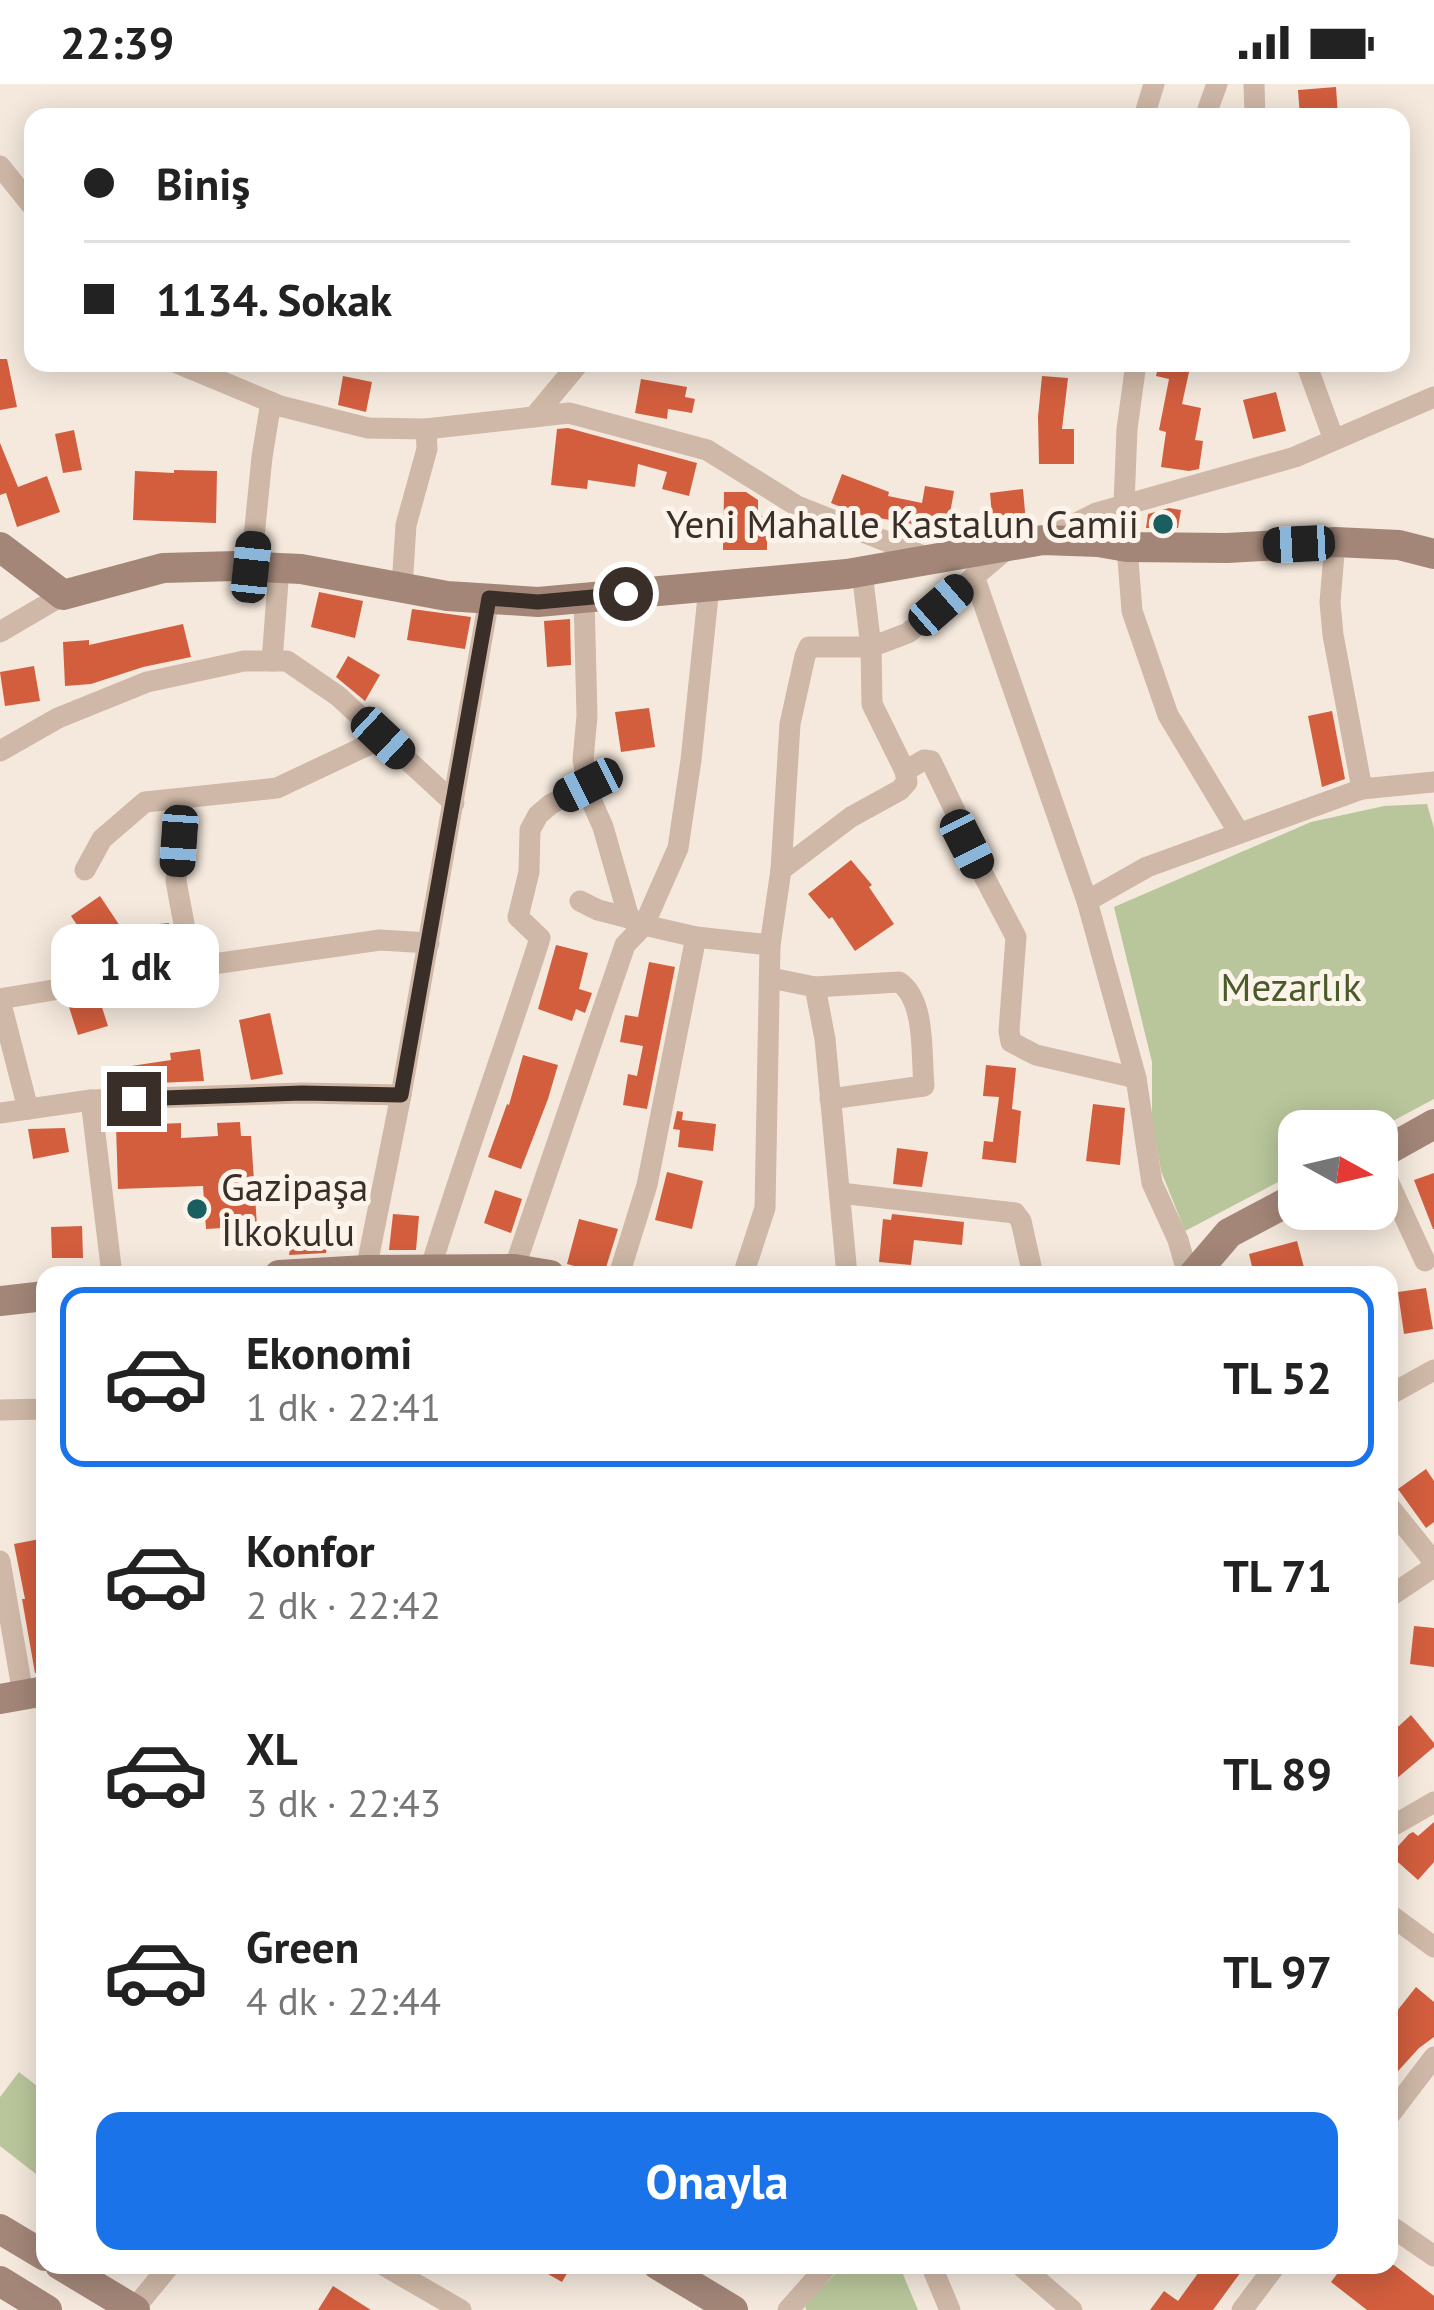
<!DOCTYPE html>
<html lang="tr">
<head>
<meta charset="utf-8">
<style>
	:root { --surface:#fff; --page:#f2f2f2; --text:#222; --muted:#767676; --line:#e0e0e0; --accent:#1a73e8 }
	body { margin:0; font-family:"PT Sans",sans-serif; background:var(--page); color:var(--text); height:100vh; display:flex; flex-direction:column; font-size:45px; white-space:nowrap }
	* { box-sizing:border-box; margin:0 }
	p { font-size:39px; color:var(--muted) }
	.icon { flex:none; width:66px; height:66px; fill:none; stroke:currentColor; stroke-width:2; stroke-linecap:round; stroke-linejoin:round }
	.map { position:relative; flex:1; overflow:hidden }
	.details { position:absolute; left:36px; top:1182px; width:1362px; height:1008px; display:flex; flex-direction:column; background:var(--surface); border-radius:24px; box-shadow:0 6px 30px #0003 }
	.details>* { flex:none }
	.banner { position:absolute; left:24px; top:24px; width:1386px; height:264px; border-radius:24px; box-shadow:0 6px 30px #0003; display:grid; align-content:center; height:264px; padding:0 60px; background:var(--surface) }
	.needle { width:78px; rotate:98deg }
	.tools { position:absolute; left:1278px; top:1026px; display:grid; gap:24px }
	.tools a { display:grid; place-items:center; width:120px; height:120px; border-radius:24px; background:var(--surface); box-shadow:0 6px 30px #0003; font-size:60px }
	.end { position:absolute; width:54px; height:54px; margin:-27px; border:15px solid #3a2e28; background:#fff; box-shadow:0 0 0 6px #fff }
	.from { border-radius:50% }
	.bubble { position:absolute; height:84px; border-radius:24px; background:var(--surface); box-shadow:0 6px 30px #0003; font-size:39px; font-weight:600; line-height:84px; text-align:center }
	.car { position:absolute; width:36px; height:72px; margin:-36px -18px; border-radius:15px; box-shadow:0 0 9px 3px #0007; background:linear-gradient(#222 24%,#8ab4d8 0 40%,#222 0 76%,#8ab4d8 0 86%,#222 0) }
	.banner b { display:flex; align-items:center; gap:42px; height:114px; font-size:45px }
	.banner b+b { border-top:3px solid var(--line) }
	.banner i { width:30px; height:30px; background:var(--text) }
	ul { padding:21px 0 0; list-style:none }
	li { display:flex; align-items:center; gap:36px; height:180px; margin:0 24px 18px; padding:0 36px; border:6px solid transparent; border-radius:24px }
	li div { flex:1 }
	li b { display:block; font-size:45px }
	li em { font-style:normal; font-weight:600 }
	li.selected { border-color:var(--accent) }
	li>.icon { width:108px; height:108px; stroke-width:1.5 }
	.cta { display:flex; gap:24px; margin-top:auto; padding:24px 60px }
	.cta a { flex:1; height:138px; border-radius:24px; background:var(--accent); color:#fff; font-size:48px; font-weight:600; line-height:138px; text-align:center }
	.status { display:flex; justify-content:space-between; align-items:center; height:84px; padding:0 60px; background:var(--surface); direction:ltr }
	.status svg { height:33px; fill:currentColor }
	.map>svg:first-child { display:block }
</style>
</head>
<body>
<div class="status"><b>22:39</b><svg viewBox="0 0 49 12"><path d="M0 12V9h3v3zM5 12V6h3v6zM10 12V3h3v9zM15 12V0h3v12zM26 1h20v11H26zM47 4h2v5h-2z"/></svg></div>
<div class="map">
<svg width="1434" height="2226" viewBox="0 0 1434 2226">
	<rect width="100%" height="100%" fill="#f5e9dd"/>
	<g fill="#b9c69b">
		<path d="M1427,720L1434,744V1015L1374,1047H1299V1087L1185,1147L1161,1087L1152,1035V978L1114,823L1311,738L1384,722Z"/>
		<path d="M19,1988L45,2008V2097L0,2062V2013Z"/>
		<path d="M844,2181H899L918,2226H806L805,2220Z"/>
	</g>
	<g fill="#d25e3e">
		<path d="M1336,3L1338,33H1300L1298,6Z"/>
		<path d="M0,275H7L17,323L0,326Z"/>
		<path d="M1159,279H1191L1182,320L1201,324L1195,356L1203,357L1199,385L1189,387L1161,383L1166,348L1159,346L1169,295L1156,292Z"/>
		<path d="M343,292L372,298L366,328L338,321Z"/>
		<path d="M1042,292L1068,294L1062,345H1074V380H1039L1038,333Z"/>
		<path d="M641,295L687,303L685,313L695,315L692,329L668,325L667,335L635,329Z"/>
		<path d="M1276,308L1286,347L1253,355L1243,316Z"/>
		<path d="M568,344L697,379L689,412L662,405L667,388L638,380L635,403L588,396L587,405L551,401L557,345Z"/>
		<path d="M74,346L82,386L63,389L55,350Z"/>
		<path d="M0,359L18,403L47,392L60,428L17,443L6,409L0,411Z"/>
		<path d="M174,386L217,387L216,439L133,436L135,387L174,389Z"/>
		<path d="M842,390L889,408L888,412L922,419L925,402L954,407L947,446L879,434L878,438L831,419Z"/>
		<path d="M1023,405L1026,439L993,442L990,409Z"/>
		<path d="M724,408H746L758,416V432H767V466H723Z"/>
		<path d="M1169,424L1181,426L1178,444H1146L1148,430Z"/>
		<path d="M319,508L363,517L355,554L311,543Z"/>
		<path d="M412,525L471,533L465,565L407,556Z"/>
		<path d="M570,535L571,581L547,583L544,537Z"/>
		<path d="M183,540L191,573L143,583L91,600L65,602L63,558L89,556V561Z"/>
		<path d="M348,572L380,591L365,617L336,593Z"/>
		<path d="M34,582L40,617L5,622L0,588Z"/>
		<path d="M649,624L655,663L621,668L615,628Z"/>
		<path d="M1332,627L1345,695L1322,703L1308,632Z"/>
		<path d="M851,776L872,801L869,803L894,840L855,867L832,833L829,835L808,810Z"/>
		<path d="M100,812L122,845L93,865L71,832Z"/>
		<path d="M169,839L174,871L130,878L126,843Z"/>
		<path d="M556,861L588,869L579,905L592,909L585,929L576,925L572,937L538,925Z"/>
		<path d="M649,878L675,883L647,1025L623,1021L628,990L637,992L643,962L620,958L625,931L638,933Z"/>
		<path d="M99,914L108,942L78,951L68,920Z"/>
		<path d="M270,929L283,990L251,996L239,936Z"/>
		<path d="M200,965L204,997L134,1000L131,982L171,976L170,969Z"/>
		<path d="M523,971L558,981L548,1015L521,1085L488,1073L507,1020L509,1021Z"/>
		<path d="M986,981L1016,984L1012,1025L1021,1027L1016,1079L982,1075L984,1057L993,1058L999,1013L983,1012Z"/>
		<path d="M1093,1020L1125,1024L1120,1081L1086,1077Z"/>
		<path d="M677,1027L683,1028L682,1036L716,1040L713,1067L678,1063L680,1046L673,1045Z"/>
		<path d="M240,1038L241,1052H251L257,1142L206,1145L203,1102L118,1105L116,1042L181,1039V1054L218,1052L217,1039Z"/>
		<path d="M65,1044L69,1068L33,1075L28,1045Z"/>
		<path d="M897,1064L928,1068L922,1103L893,1100Z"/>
		<path d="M667,1088L703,1097L692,1145L655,1136Z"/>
		<path d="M1434,1089V1145H1433L1414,1096Z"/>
		<path d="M495,1106L522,1115L511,1149L484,1139Z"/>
		<path d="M393,1130L419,1132L416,1166H389Z"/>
		<path d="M892,1130L964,1138L962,1161L914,1156L911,1181L879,1178L883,1135L891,1136Z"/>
		<path d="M579,1135L618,1145L604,1190L567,1180Z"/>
		<path d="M295,1138L330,1144L326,1169L289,1171Z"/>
		<path d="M82,1142L83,1174H52L51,1143Z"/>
		<path d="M1297,1157L1306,1191H1254L1249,1170Z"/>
		<path d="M1426,1204L1433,1245L1404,1250L1398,1208Z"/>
		<path d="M1426,1385L1434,1397V1438L1426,1444L1398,1405Z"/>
		<path d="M45,1454V1588L35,1589L22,1515H25L14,1460Z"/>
		<path d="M1414,1542L1434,1544V1583L1410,1580Z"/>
		<path d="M1411,1631L1434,1659V1663L1389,1701V1651Z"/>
		<path d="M1434,1738V1778L1418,1796L1390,1771L1409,1750L1413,1748L1418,1752Z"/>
		<path d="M1416,1903L1434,1918V1953L1419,1964L1389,1997V1937Z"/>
		<path d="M532,2181H572L562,2198Z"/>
		<path d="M1204,2181H1246L1213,2226H1150L1164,2207L1178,2217Z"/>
		<path d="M1344,2181H1394L1434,2212V2226H1367L1331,2198Z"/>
		<path d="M333,2202L371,2226H318Z"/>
	</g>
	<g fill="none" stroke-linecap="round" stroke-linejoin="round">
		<g stroke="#cfb8a7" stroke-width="21">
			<path d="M1254,0L1255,33"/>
			<path d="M1144,33L1154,0"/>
			<path d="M1205,33L1217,0"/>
			<path d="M0,82L33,123"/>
			<path d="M177,279L280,322L368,344L426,345L569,329L707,366L797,422L931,475"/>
			<path d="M1306,279L1334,356"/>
			<path d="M534,333L579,279"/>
			<path d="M1124,420L1127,345L1136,279"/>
			<path d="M1049,453L1096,429L1295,373L1434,313"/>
			<path d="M1335,458L1330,518L1333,551L1362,705"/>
			<path d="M1127,463L1132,527L1168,631L1239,749"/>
			<path d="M251,483L262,373L271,318"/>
			<path d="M974,492L1087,817L1136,994L1152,1099L1178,1156L1188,1191"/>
			<path d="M402,503L406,441L427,365L426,345"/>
			<path d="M584,514L587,632L583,676L592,718L603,743L629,834"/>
			<path d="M0,548L63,511"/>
			<path d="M272,577L279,484"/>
			<path d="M0,667L58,634L147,598L244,577H287L338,612L454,719"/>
			<path d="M905,687L924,676L931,677L957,731L967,760L1016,853L1009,947L1011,958L1036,971L1136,994"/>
			<path d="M182,716L176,797L192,883"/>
			<path d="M85,786L102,755L145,718L277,704L383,654"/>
			<path d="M781,786L851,733L900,706L907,698L905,687L872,620L871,563L862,488"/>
			<path d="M580,817L598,826L629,834L644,841L696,853L770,861"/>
			<path d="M1087,817L1147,783L1362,705L1434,698"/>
			<path d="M771,894L815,903L899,898C926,916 921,971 924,1002L830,1015"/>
			<path d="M815,903L825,955L847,1191"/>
			<path d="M0,915L192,883L380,856L429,859"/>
			<path d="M0,916L28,1025"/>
			<path d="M91,1016L112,1191"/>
			<path d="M0,1029L91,1016L302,1009L401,1011"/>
			<path d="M1377,1073L1425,1177"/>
			<path d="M840,1109L1015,1129L1021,1137L1033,1191"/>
			<path d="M514,1185L625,861L644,841L678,764L691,676L709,503"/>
			<path d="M366,1186L401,1011L489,515"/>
			<path d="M430,1186C464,1074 505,965 540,854L518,833L529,788L530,746L538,731L551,720L588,701"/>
			<path d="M619,1191L647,1101L696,853"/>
			<path d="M743,1191L765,1124L770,861L781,786L790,640L805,572L809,563H871L908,549L1009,463"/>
			<path d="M1389,1311L1434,1286"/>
			<path d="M0,1326L45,1325"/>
			<path d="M1389,1422L1434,1478"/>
			<path d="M0,1477L23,1610"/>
			<path d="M1389,1513L1434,1483"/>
			<path d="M1389,1744L1434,1718"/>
			<path d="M1389,1830L1434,1863"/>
			<path d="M1389,2032L1434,1973"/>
			<path d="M1389,2141L1434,2172"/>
			<path d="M383,2181L461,2226"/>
			<path d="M931,2181L950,2226"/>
			<path d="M1020,2181L1072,2226"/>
			<path d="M134,2225L170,2181"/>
			<path d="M788,2226L828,2181"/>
			<path d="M1242,2226L1276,2181"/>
		</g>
		<g stroke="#a38678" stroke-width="30">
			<path d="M0,463L63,511L163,484L236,482L301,485L447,512L538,518L847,490L1043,456L1098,458L1127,463L1227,464L1335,458L1399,461L1434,470"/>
			<path d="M1377,1072L1434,1040"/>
			<path d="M279,1191L366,1186L514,1185L550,1191"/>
			<path d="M1193,1191L1229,1149L1299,1112"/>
			<path d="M0,1217L45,1212"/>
			<path d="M0,1615L45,1607"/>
			<path d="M0,2145L45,2172"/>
			<path d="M60,2181L135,2226"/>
			<path d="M658,2181L733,2226"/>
			<path d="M0,2197L47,2226"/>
		</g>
	</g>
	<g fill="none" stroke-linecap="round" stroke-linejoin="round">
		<path stroke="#3a2e28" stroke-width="15" d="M134,1015L302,1009L401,1011L489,514L538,518L626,510"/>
	</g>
	<g fill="#195e61" stroke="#fcf3ea" stroke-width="4.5">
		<circle cx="1163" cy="440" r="12"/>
		<circle cx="197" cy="1125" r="12"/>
	</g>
	<g text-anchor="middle" stroke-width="10" stroke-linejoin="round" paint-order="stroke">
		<g font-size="39" fill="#3a2e28" stroke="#fcf3ea" text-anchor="end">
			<text x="1139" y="454">Yeni Mahalle Kastalun Camii</text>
			<text x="221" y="1117" text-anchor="start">Gazipaşa<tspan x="221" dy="45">İlkokulu</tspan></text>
		</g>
		<g font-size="39" fill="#4a5b29" stroke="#fcf3ea">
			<text x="1291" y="917">Mezarlık</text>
		</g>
	</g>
</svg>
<div class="tools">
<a><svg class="needle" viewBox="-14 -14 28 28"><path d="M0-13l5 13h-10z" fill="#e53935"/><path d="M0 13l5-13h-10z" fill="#767676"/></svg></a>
</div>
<i class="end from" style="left:626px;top:510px"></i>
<i class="end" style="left:134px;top:1015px"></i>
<div class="bubble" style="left:51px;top:840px;width:168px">1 dk</div>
<i class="car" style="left:1299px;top:460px;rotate:267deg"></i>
<i class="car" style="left:251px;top:483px;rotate:6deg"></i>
<i class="car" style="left:941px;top:521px;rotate:49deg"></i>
<i class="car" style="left:383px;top:654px;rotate:133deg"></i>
<i class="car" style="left:588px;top:701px;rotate:243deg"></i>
<i class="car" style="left:179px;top:757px;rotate:184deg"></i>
<i class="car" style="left:967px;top:760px;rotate:153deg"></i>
<div class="banner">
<b><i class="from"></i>Biniş</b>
<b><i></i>1134. Sokak</b>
</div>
<section class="details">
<ul>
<li class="selected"><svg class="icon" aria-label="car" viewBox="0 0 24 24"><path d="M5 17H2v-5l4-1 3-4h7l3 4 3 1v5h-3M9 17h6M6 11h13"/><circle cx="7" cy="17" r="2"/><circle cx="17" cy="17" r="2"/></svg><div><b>Ekonomi</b><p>1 dk · 22:41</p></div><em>TL 52</em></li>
<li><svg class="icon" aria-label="car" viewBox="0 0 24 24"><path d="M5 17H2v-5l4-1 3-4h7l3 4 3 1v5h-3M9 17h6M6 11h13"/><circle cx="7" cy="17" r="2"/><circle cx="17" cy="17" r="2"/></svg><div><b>Konfor</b><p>2 dk · 22:42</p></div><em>TL 71</em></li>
<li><svg class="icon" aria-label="car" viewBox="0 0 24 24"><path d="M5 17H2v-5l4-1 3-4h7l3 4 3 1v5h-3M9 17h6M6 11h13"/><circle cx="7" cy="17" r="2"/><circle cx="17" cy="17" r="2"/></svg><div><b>XL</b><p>3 dk · 22:43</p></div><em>TL 89</em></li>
<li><svg class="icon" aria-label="car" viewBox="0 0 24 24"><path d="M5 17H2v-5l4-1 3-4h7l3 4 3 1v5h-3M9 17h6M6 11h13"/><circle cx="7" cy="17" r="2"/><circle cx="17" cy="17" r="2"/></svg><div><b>Green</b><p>4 dk · 22:44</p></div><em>TL 97</em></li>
</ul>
<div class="cta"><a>Onayla</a></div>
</section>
</div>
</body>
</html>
